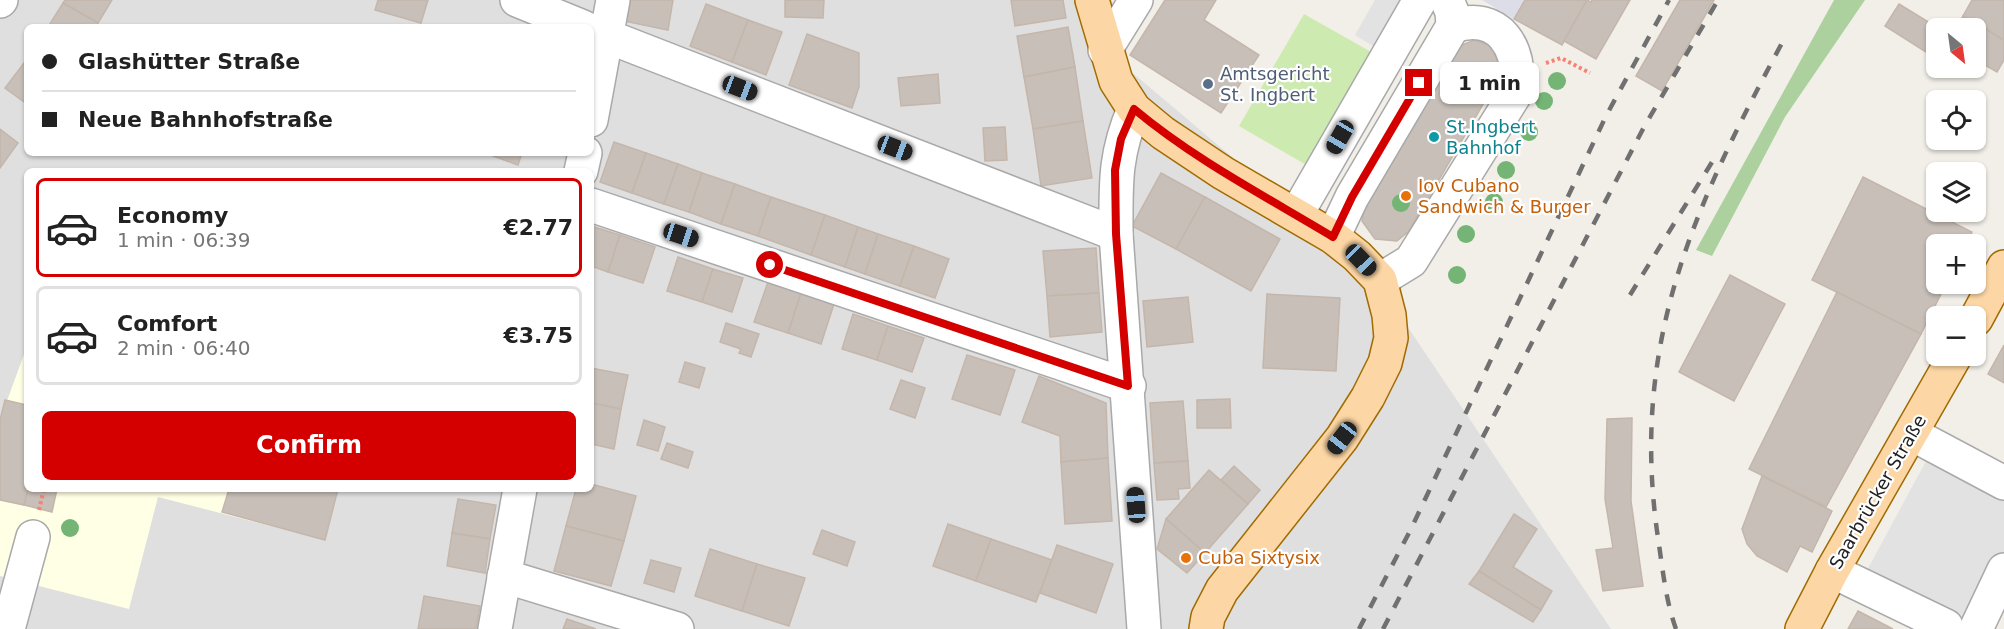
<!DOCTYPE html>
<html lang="en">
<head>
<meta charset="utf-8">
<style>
	:root { --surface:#fff; --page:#f2f2f2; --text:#222; --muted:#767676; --line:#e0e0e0; --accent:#d40000 }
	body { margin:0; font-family:"DejaVu Sans",sans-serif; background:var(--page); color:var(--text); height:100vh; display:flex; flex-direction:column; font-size:22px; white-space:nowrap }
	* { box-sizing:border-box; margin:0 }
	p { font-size:20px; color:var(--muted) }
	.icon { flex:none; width:33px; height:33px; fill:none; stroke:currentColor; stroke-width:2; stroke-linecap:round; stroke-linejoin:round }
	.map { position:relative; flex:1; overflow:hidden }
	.drawer { position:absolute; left:24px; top:168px; width:570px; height:324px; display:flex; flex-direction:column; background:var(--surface); border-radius:9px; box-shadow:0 2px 4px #0004 }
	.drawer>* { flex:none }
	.guide { position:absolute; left:24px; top:24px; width:570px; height:132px; border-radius:9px; box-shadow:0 2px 4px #0004; display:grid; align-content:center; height:132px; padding:0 18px; background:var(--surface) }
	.needle { width:39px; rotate:151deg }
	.fabs { position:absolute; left:1926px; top:18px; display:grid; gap:12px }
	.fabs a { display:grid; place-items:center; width:60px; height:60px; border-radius:9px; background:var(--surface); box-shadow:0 2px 4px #0004; font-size:30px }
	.end { position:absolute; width:27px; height:27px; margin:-14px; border:8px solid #d40000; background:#fff; box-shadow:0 0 0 3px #fff }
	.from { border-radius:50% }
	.bubble { position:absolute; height:42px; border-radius:9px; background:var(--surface); box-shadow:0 2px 4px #0004; font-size:20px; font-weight:700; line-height:42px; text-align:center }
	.car { position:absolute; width:18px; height:36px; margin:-18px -9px; border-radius:8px; box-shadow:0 0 4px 2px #0007; background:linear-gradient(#222 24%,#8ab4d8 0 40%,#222 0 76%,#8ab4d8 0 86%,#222 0) }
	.guide b { display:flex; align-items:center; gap:21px; height:57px; font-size:22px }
	.guide b+b { border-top:2px solid var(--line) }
	.guide i { width:15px; height:15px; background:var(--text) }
	ul { padding:10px 0 0; list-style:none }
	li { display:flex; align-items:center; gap:18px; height:99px; margin:0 12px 9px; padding:0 6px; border:3px solid var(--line); border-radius:9px }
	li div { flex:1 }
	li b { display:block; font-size:22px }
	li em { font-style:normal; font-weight:700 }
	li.selected { border-color:var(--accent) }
	li>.icon { width:54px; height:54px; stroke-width:1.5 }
	.cta { display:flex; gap:12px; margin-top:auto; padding:12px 18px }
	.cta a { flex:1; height:69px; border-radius:9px; background:var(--accent); color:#fff; font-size:24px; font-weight:700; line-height:69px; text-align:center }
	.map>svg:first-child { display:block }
</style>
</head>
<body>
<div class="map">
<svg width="2004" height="629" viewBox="0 0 2004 629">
	<rect width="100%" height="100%" fill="#f2efe9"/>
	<path fill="#e0dfdf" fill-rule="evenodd" d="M0,0H1112L1128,69L1374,277L1611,629H0ZM27,27H591V153H27ZM27,171H591V489H27Z"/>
	<path fill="#ffffe5" d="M27,346V489H338L325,540L158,497L129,609L0,576V420Z"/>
	<path fill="#cdebb0" d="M1304,14L1373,53L1308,166L1239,126Z"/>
	<path fill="#add19e" d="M1834,0H1865L1785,117L1712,256L1696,250Z"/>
	<g fill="#e2e2e2">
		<path d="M1375,0H1405L1378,49L1355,35Z"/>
		<path d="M1939,437L2004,469V565L1972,629L1864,576Z"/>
	</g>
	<path fill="#dddde8" d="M1482,0H1525L1514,19Z"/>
	<g fill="#c7bfb8" stroke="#c4b6ab" stroke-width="1.5">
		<path d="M65,0H112L98,23L63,3Z"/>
		<path d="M378,0H428L421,23L375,10Z"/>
		<path d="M623,0H673L668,30L619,20Z"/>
		<path d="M785,0H824L823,18L785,17Z"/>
		<path d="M1011,0H1063L1066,18L1015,26Z"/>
		<path d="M1165,0H1216L1204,20L1259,55L1221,113L1130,55Z"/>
		<path d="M1525,0H1587L1562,45L1514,19Z"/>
		<path d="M1587,0L1591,2L1592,0H1630L1596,59L1564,41Z"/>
		<path d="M1680,0H1714L1662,91L1636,76Z"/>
		<path d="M1972,0H2004V40L1963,16Z"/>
		<path d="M63,3L98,23L95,27H48Z"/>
		<path d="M706,4L748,20L732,62L690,46Z"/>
		<path d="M1899,4L1938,28L1936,42L1929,54L1885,26Z"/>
		<path d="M1963,16L2004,40V60L1997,72L1976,60V28H1956Z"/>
		<path d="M748,20L782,32L766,75L732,62Z"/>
		<path d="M1068,27L1075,67L1024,77L1017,36Z"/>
		<path d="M807,34L859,53V87L852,108L789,85Z"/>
		<path d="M1475,40L1489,45L1499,55L1502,69L1499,77L1409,231L1397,241L1375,239L1362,221L1365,206L1456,47Z"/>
		<path d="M27,59V104L5,88Z"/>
		<path d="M1075,67L1083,121L1033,129L1024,77Z"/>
		<path d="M938,74L940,103L901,106L898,78Z"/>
		<path d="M1083,121L1092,178L1041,186L1033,129Z"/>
		<path d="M1005,127L1007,160L985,161L983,128Z"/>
		<path d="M0,129L18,143L0,168Z"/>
		<path d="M614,142L646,153L632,193L600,182Z"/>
		<path d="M485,153H522L518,165Z"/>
		<path d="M646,153L678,164L664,204L632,193Z"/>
		<path d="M678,164L702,173L689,212L664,204Z"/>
		<path d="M702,173L735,184L721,224L689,212Z"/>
		<path d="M1161,173L1205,197L1176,249L1132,226Z"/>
		<path d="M1863,177L1972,232L1966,244H1936V284H1946L1921,334L1812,280Z"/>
		<path d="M735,184L771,197L758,236L721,224Z"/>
		<path d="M771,197L825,215L811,255L758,236Z"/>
		<path d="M1205,197L1280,239L1251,291L1176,249Z"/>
		<path d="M825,215L858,227L845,267L811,255Z"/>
		<path d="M591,226L620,235L608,272L591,266Z"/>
		<path d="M858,227L878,234L865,274L845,267Z"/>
		<path d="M878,234L914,246L900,286L865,274Z"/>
		<path d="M620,235L655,247L643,283L608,272Z"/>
		<path d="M914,246L949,259L935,298L900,286Z"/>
		<path d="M1096,248L1099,293L1047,296L1043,251Z"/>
		<path d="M678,257L713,269L702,302L667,291Z"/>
		<path d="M713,269L743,278L732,312L702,302Z"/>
		<path d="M1730,275L1785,304L1734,401L1679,372Z"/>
		<path d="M768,282L801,293L788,333L754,322Z"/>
		<path d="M1837,292L1921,334L1826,507L1749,469Z"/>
		<path d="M801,293L834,304L821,344L788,333Z"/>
		<path d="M1099,293L1102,332L1050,337L1047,296Z"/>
		<path d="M1267,294L1340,298L1336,371L1263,368Z"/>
		<path d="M1188,297L1193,342L1147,347L1143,301Z"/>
		<path d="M853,314L888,326L877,360L842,349Z"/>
		<path d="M726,323L759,334L751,357L739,353L741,349L720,342Z"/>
		<path d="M888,326L924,338L912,372L877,360Z"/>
		<path d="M2004,345V383L1988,374Z"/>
		<path d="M967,355L1015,370L1000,415L952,399Z"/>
		<path d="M685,362L705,368L699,388L679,382Z"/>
		<path d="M591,368L628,375L621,409L591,403Z"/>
		<path d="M1039,376L1106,403L1108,458L1061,462L1060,436L1022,422Z"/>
		<path d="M901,380L925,388L915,418L890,409Z"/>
		<path d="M1230,399L1231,428H1197V400Z"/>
		<path d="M5,400L27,405L28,489L24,505L0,500V420Z"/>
		<path d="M1183,401L1188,461L1154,463L1150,403Z"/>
		<path d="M591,403L621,409L614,449L591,444Z"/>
		<path d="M1632,418L1631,501L1643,586L1603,591L1596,550L1613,548L1605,499L1607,419Z"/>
		<path d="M644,420L665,427L658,451L637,445Z"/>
		<path d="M667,443L693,452L688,468L661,459Z"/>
		<path d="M1108,458L1112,521L1065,524L1061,462Z"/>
		<path d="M1188,461L1190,488L1178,489L1179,499L1157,500L1154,463Z"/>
		<path d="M1234,466L1260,490L1248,504L1221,480Z"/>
		<path d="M1209,470L1248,504L1205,553L1166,519Z"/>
		<path d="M1762,476L1832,511L1812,552L1800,546L1787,572L1757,556L1747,544L1742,529Z"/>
		<path d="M591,484L636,496L624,541L566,526L576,489H591Z"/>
		<path d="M28,489H57L52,512L24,505Z"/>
		<path d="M229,489H338L325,540L222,512Z"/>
		<path d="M458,499L496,505L490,539L452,533Z"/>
		<path d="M1514,514L1537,529L1513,567L1552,591L1541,610L1479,571Z"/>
		<path d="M1166,519L1205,553L1187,573L1157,549Z"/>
		<path d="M948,524L991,539L976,581L933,566Z"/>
		<path d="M566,526L624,541L611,586L554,571Z"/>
		<path d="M822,530L855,542L847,566L813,554Z"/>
		<path d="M452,533L490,539L485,573L447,566Z"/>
		<path d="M991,539L1052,560L1036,602L976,581Z"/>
		<path d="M1057,545L1113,564L1096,613L1040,593Z"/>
		<path d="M710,549L757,564L742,611L695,596Z"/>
		<path d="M651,560L681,568L674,592L644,583Z"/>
		<path d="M757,564L805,578L789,626L742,611Z"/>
		<path d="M1479,571L1541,610L1533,622L1469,584Z"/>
		<path d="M424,596L480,606L476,629H418Z"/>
		<path d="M1858,611L1893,629H1848Z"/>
		<path d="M567,619L596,629H563Z"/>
	</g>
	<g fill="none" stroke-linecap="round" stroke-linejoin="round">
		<g stroke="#a9a9a9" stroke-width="36">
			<g id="minor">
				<path d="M517,0L583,27"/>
				<path d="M0,1L1,0"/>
				<path d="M591,30L1116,234"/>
				<path d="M1105,50L1136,0"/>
				<path d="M1134,109C1114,156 1116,185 1116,234L1144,629"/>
				<path d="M591,120L613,0"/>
				<path d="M581,171L585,153"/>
				<path d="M591,205L1129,386"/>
				<path d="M1296,215L1420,0"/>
				<path d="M1333,237L1352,197L1453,26L1452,12L1447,0"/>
				<path d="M1380,280L1411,261L1517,91C1521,48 1500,11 1453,26"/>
				<path d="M1912,434L2004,483"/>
				<path d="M1832,571L1946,626"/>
				<path d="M504,576L677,629"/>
				<path d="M8,629L33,537"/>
				<path d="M495,629L520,489"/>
				<path d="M1976,629L2004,570"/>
			</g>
		</g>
		<g stroke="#a06b00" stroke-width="36">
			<g id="major">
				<path d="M1092,0L1116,81L1134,109L1163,133L1223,173L1333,237L1357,256L1380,280L1389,315L1391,338L1385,363L1368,397L1342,438L1222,590L1208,617L1206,629"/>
				<path d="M1976,319L2004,267"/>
				<path d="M1802,629L1832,571L1955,356"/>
			</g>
		</g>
		<g stroke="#fa8072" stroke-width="4" stroke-dasharray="3 3" stroke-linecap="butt">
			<path d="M1546,63L1561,58L1590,73"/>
			<path d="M39,510L44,489"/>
		</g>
		<use href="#minor" stroke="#fff" stroke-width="33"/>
		<use href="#major" stroke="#fcd6a4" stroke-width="33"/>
		<g stroke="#707070" stroke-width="4.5" stroke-dasharray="12 12" stroke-linecap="butt">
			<path d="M1630,295L1717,154"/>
			<path d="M1359,629L1411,529L1606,116L1669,0"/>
			<path d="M1383,629L1644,127L1718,0"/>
			<path d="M1676,629C1665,599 1662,563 1657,531C1631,341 1695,205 1782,43"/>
		</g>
	</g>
	<g fill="#74b475">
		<circle cx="1557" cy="81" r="9"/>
		<circle cx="1544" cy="101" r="9"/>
		<circle cx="1529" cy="132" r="9"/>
		<circle cx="1506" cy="170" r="9"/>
		<circle cx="1494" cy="202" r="9"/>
		<circle cx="1401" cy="203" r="9"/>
		<circle cx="1466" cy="234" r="9"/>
		<circle cx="1457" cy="275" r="9"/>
		<circle cx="70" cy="528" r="9"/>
	</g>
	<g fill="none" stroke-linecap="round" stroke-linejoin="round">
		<path stroke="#d40000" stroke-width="8" d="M770,265L1128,386L1116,234L1115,170L1121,139L1134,109C1195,160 1265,196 1333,237L1352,197L1419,83"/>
	</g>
	<circle fill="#5c6f8a" stroke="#fff" stroke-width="2" cx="1208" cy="84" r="6"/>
	<circle fill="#0f9aa8" stroke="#fff" stroke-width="2" cx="1434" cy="137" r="6"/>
	<g fill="#e8710a" stroke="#fff" stroke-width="2">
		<circle cx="1406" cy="196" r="6"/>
		<circle cx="1186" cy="558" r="6"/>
	</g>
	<g text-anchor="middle" stroke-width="4.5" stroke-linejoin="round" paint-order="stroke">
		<g font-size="18" fill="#4e5e75" stroke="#fff" text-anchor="start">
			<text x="1220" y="80">Amtsgericht<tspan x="1220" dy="21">St. Ingbert</tspan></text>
		</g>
		<g font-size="18" fill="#0d838f" stroke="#fff" text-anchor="start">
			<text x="1446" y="133">St.Ingbert<tspan x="1446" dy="21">Bahnhof</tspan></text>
		</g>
		<g font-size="18" fill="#c56008" stroke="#fff" text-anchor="start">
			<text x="1418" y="192">Iov Cubano<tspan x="1418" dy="21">Sandwich &amp; Burger</tspan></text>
			<text x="1198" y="564">Cuba Sixtysix</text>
		</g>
		<g font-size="18" fill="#222" stroke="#fff">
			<text transform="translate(1878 492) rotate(-60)" y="6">Saarbrücker Straße</text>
		</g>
	</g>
</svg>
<div class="fabs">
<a><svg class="needle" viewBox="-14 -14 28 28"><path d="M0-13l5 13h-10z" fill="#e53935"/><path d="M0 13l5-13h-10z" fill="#767676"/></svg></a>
<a><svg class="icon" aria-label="locate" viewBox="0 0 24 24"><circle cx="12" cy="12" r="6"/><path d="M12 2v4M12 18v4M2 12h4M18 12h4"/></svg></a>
<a><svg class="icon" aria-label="layers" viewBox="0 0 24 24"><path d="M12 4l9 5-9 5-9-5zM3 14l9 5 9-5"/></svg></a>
<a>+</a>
<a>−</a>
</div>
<i class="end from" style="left:770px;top:265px"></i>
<i class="end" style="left:1419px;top:83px"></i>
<div class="bubble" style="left:1440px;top:62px;width:99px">1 min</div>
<i class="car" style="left:740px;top:88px;rotate:111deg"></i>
<i class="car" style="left:1340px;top:137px;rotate:210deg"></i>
<i class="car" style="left:895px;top:148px;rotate:111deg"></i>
<i class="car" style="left:681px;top:235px;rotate:108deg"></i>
<i class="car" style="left:1361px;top:260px;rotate:136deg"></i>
<i class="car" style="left:1342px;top:438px;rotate:218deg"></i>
<i class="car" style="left:1136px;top:505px;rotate:356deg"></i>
<div class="guide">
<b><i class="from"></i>Glashütter Straße</b>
<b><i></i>Neue Bahnhofstraße</b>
</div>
<section class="drawer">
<ul>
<li class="selected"><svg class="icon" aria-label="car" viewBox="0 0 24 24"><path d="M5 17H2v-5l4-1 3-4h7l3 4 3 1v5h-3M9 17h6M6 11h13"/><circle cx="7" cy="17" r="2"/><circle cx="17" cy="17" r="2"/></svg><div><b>Economy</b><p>1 min · 06:39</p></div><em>€2.77</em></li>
<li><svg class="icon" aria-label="car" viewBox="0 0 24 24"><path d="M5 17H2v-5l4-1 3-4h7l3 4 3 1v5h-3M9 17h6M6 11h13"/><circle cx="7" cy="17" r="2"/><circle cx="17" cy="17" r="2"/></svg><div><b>Comfort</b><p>2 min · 06:40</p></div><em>€3.75</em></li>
</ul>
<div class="cta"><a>Confirm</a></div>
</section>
</div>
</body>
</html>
